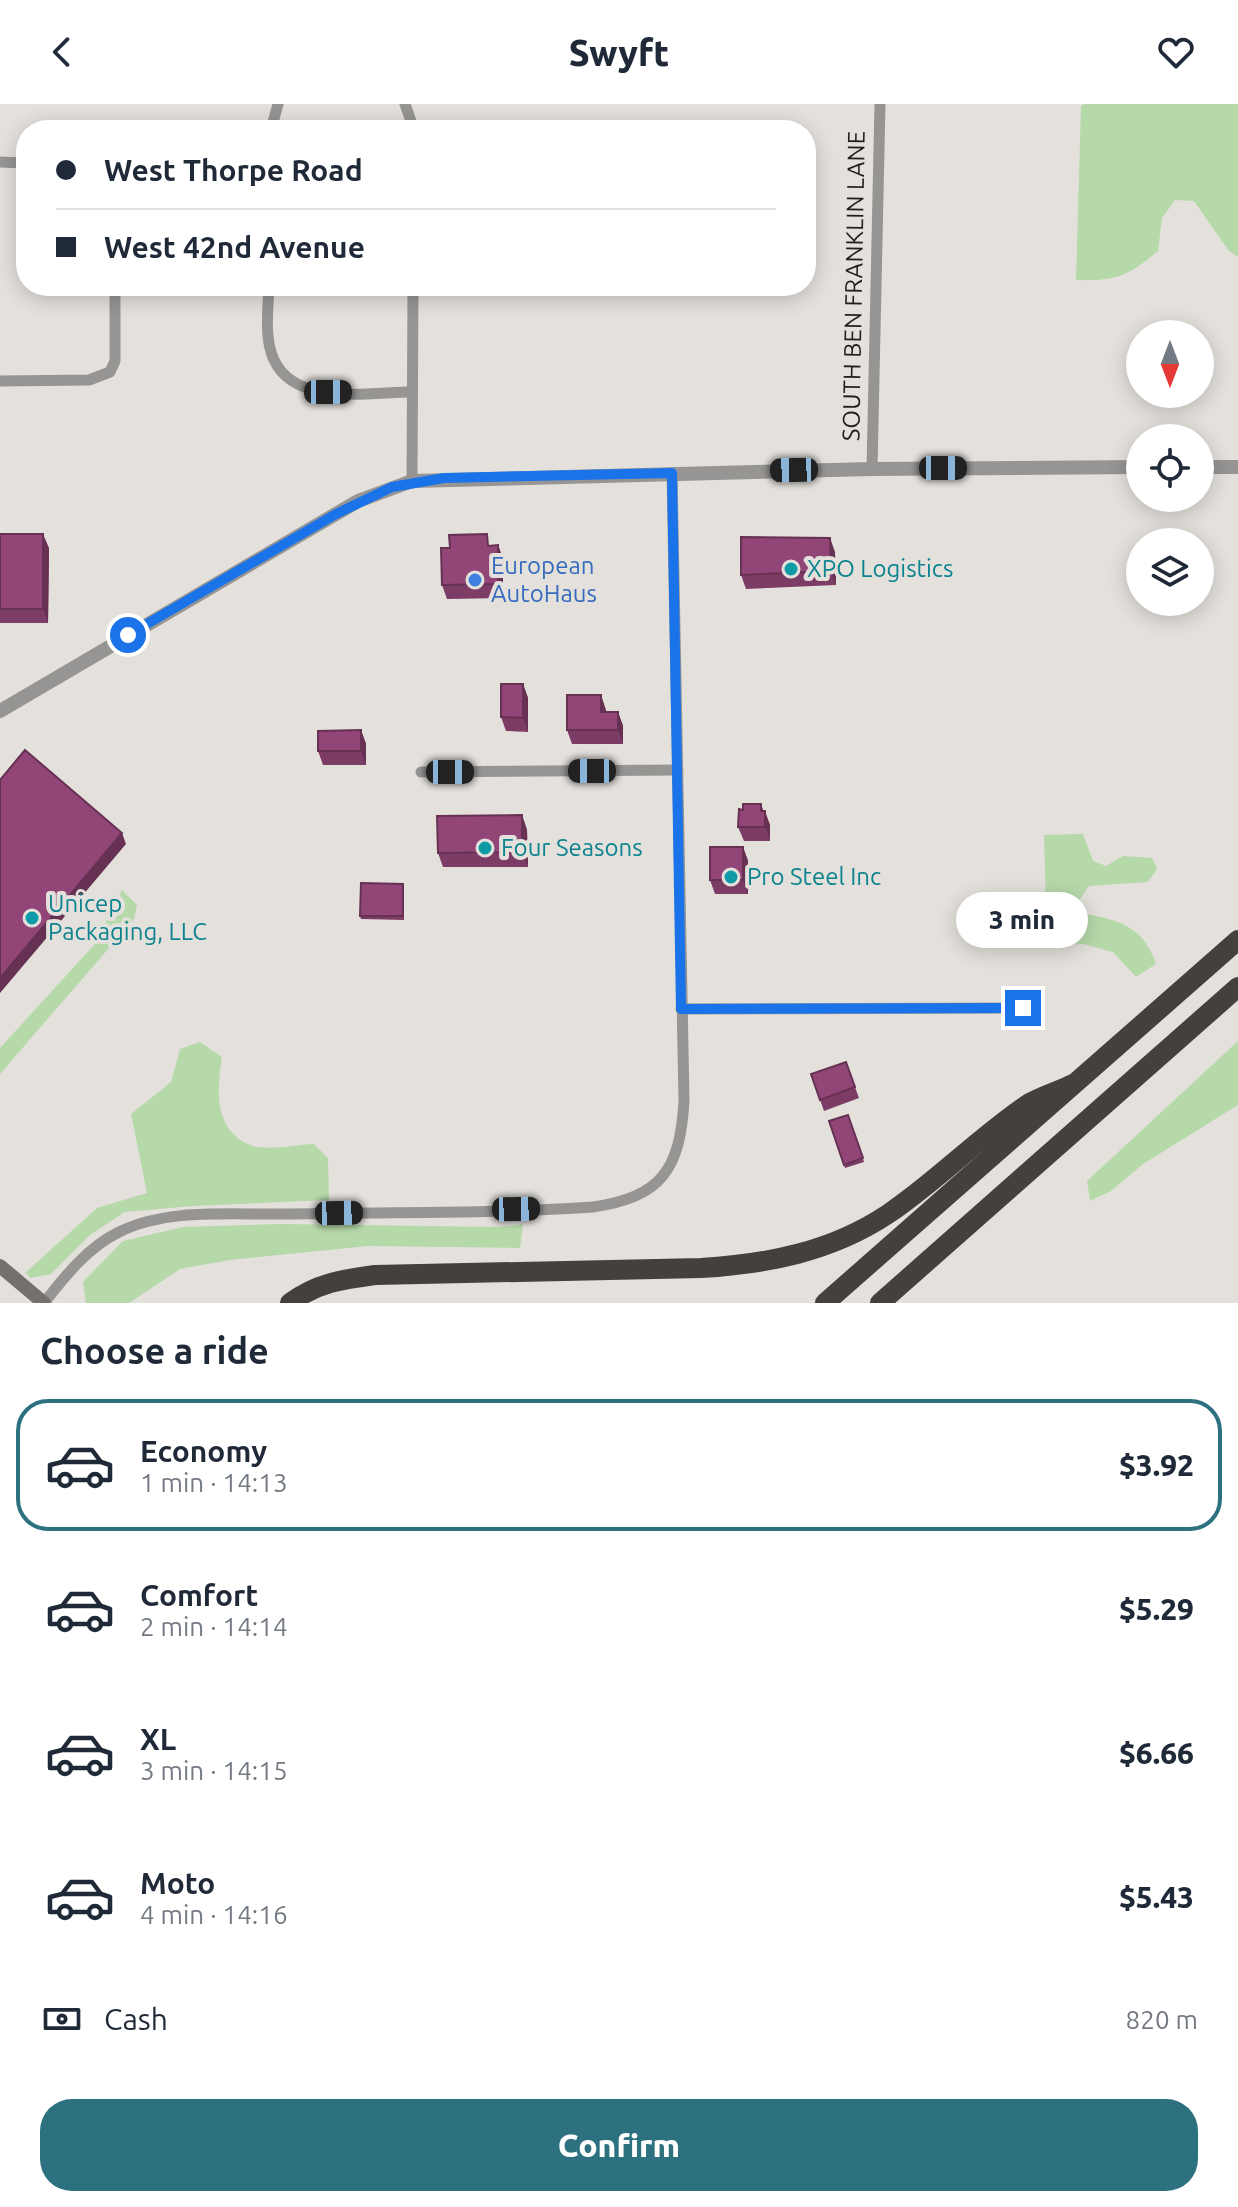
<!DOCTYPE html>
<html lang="en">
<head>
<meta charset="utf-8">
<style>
	:root { --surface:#fff; --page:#f6f6f7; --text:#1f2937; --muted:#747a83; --line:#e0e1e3; --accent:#2d7181 }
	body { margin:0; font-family:Ubuntu,sans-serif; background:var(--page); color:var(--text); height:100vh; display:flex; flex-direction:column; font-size:30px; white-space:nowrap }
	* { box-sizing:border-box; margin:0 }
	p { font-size:26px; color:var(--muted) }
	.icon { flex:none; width:44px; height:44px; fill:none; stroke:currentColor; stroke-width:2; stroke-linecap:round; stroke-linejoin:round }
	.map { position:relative; height:1199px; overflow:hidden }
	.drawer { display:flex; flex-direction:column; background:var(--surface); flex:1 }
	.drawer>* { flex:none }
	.banner { position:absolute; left:16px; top:16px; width:800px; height:176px; border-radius:32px; box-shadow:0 4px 20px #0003; display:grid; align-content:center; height:176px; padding:0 40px; background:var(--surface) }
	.needle { width:52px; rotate:180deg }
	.fabs { position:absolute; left:1126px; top:216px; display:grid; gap:16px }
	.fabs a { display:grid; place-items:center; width:88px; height:88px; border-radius:50%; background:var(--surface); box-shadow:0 4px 20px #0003; font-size:40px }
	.end { position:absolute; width:36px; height:36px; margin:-18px; border:10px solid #1a73e8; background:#fff; box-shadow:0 0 0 4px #fff }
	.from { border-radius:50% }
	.bubble { position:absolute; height:56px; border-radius:28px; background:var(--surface); box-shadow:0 4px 20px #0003; font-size:26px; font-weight:800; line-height:56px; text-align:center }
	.car { position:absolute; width:24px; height:48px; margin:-24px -12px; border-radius:10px; box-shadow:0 0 6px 2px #0007; background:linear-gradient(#222 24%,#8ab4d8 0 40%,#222 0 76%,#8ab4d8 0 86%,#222 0) }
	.banner b { display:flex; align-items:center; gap:28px; height:76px; font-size:30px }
	.banner b+b { border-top:2px solid var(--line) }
	.banner i { width:20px; height:20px; background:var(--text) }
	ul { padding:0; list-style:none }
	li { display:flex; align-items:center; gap:24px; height:132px; margin:0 16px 12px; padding:0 24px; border:4px solid transparent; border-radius:32px }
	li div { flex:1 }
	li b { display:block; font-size:30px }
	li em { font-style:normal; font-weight:800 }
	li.current { border-color:var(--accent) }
	li>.icon { width:72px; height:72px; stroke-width:1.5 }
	h2 { padding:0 40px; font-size:36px; line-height:96px }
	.pay { display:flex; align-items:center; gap:20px; height:88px; padding:0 40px; font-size:30px }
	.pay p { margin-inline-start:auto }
	.action { display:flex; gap:16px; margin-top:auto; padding:16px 40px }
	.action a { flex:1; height:92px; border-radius:32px; background:var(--accent); color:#fff; font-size:32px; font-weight:800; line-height:92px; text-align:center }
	header { display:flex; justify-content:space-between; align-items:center; height:104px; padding:0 40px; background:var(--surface); font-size:36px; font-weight:800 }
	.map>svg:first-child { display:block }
</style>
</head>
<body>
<header><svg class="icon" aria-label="back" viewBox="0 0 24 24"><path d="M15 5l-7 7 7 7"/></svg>Swyft<svg class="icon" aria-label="heart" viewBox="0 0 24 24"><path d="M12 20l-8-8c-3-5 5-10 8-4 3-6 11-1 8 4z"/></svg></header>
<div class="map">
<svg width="1238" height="1199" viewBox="0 0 1238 1199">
	<rect width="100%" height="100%" fill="#e4e1dc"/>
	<g fill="#b6d9aa">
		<path d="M1085,0H1238V153L1229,147L1194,97L1175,96L1162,114L1158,147C1127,173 1116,177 1076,176L1081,2Z"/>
		<path d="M1083,730L1093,757L1106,762L1123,752L1152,754L1157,765L1148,778L1089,782L1080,795L1083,809C1119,817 1143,821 1156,860L1136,873L1113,848L1083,840L1047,841L1044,731Z"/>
		<path d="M122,786L137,801L134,815L0,970V944L94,841Z"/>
		<path d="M1238,937V1001L1143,1060L1111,1087L1090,1097L1087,1077Z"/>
		<path d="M200,938L222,953C217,985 213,1026 250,1041C266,1047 296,1041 314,1040L328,1054L329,1096L193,1102L125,1108L90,1131L51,1170L31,1174L25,1169L97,1104L147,1089L131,1010L171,978L180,945Z"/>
		<path d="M282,1120L499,1123L523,1120L520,1144L368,1142L230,1156L180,1165L129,1199H86L83,1178L123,1137L183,1123Z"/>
	</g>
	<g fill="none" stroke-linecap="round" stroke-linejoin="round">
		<g stroke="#979593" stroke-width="11">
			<path d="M405,0L414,26"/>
			<path d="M271,26L278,0"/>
			<path d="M0,58L26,59"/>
			<path d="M269,182C268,205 264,235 274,256C296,303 370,288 412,288"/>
			<path d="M0,277L89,276L110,268L115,257V182"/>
			<path d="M872,365L880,0"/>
			<path d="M412,377L413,182"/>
			<path d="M421,668L678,666"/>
			<path d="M681,905L1023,904"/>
			<path d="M44,1199C65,1172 88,1143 119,1128C167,1104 230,1111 282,1110C385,1108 490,1110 593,1103C662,1093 680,1065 684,997L672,369"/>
		</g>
		<g stroke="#979593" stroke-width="14">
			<path d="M1200,363H1238"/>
			<path d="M0,607L358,397L412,377L872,365L1140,363"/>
		</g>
		<path stroke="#73706e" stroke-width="14" d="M0,1162L44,1199"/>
		<g stroke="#44403d" stroke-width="20">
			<path d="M290,1199C316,1179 344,1175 375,1171L701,1164C767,1160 831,1148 888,1110C937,1077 979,1033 1028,1000C1042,992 1059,987 1073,980"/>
			<path d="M825,1199L1238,836"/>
			<path d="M880,1199L1238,883"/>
		</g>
	</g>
	<g fill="#7d3c66">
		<path d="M0,430L49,444L48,519H0Z"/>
		<path d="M498,441L503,455V494L447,495L442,481L491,442Z"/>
		<path d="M835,448L836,481L746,485L741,471Z"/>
		<path d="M523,580L528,594V628L506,627L501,613Z"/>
		<path d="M601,591L606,608H618L623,622V640H572L567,626Z"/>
		<path d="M361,626L366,640V661H323L318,647Z"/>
		<path d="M764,707L770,721V737H744L738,723Z"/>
		<path d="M522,711L527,726L528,763H443L438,749Z"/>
		<path d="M743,743L748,757V790H715L710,776Z"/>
		<path d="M403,780L404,783V816L361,815L360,812Z"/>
		<path d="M846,958L859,994L824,1007L811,970Z"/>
		<path d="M848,1011L864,1058L845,1064L829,1017Z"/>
	</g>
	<g fill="#663153">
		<path d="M43,430L49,444L48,519L43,505Z"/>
		<path d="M830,434L835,448L836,481L831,467Z"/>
		<path d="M498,441L503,455V494L498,480Z"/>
		<path d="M523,580L528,594V628L523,614Z"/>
		<path d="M601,591L606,606V622L601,608Z"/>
		<path d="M618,608L623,622V640L618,626Z"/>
		<path d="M361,626L366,640V661L361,647Z"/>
		<path d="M761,700L765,711V707L770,721V737L761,707Z"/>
		<path d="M522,711L527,726L528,763L522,748Z"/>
		<path d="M122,729L126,740L0,889V874Z"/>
		<path d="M743,743L748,757V790L743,776Z"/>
		<path d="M403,780L404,783V816L403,812Z"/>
	</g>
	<g fill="#914677" stroke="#663153" stroke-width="2">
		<rect x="0" y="430" width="43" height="75"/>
		<path d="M487,430L488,442L498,441V480L442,481L441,444H450L449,431Z"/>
		<path d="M741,433L830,434L831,467L741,471Z"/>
		<path d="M501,580H523V614L501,613Z"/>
		<path d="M567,591H601V608H618V626H567Z"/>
		<path d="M361,626V647H318V627Z"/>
		<path d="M25,646L122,729L0,874V676Z"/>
		<path d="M743,700H761V707H765V723H738L739,705L743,706Z"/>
		<path d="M522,711V748L438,749L437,712Z"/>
		<rect x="710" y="743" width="33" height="33"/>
		<path d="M361,779L403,780V812H360Z"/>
		<path d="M846,958L855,983L820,996L811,970Z"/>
		<path d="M848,1011L863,1054L844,1061L829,1017Z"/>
	</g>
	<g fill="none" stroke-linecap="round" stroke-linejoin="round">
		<path stroke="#1a73e8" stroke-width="10" d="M128,531L336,410L392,383L444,374L672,369L681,905L1023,904"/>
	</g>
	<g fill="#0f9aa8" stroke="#e4e1dc" stroke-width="3">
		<circle cx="791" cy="465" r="8"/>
		<circle cx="485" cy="744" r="8"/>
		<circle cx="731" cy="773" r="8"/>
		<circle cx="32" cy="814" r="8"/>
	</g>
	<circle fill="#3f7fe0" stroke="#e4e1dc" stroke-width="3" cx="475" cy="476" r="8"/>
	<g text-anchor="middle" stroke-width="8" stroke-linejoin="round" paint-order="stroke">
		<g font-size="24" fill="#201f1d" stroke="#e4e1dc">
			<text transform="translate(854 182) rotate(-89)" y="8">SOUTH BEN FRANKLIN LANE</text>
		</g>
		<g font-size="24" fill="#366cbe" stroke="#e4e1dc" text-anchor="start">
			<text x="491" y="470">European<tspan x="491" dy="28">AutoHaus</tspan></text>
		</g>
		<g font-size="24" fill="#0d838f" stroke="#e4e1dc" text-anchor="start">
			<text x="807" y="473">XPO Logistics</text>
			<text x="501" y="752">Four Seasons</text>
			<text x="747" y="781">Pro Steel Inc</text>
			<text x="48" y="808">Unicep<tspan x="48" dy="28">Packaging, LLC</tspan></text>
		</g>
	</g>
</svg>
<div class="fabs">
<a><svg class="needle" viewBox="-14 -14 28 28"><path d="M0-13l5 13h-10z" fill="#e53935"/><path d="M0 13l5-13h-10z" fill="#747a83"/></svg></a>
<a><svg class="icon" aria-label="locate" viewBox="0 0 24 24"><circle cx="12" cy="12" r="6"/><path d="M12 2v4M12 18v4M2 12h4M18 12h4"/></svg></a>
<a><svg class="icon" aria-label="layers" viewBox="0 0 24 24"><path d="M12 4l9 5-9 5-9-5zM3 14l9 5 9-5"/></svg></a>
</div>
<i class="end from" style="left:128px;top:531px"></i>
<i class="end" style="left:1023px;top:904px"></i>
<div class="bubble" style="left:956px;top:788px;width:132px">3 min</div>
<i class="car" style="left:328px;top:288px;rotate:90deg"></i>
<i class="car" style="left:943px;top:364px;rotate:90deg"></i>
<i class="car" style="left:794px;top:366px;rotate:269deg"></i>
<i class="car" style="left:592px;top:667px;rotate:270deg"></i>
<i class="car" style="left:450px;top:668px;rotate:90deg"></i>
<i class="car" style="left:516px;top:1105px;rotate:89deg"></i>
<i class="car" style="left:339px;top:1109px;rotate:89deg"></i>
<div class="banner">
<b><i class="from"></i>West Thorpe Road</b>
<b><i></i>West 42nd Avenue</b>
</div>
</div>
<section class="drawer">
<h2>Choose a ride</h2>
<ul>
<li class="current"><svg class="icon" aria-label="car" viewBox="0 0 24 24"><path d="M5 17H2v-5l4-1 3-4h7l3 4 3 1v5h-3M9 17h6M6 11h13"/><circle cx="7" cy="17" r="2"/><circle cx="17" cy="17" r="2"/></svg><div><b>Economy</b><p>1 min · 14:13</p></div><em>$3.92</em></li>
<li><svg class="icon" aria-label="car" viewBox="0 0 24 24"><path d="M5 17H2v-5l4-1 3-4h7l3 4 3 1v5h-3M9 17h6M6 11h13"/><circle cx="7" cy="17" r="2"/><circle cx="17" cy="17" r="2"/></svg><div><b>Comfort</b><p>2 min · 14:14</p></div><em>$5.29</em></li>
<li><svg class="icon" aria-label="car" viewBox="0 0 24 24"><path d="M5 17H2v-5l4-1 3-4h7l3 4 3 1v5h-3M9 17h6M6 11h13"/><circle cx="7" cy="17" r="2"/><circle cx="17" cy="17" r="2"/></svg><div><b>XL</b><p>3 min · 14:15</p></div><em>$6.66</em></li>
<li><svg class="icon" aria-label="car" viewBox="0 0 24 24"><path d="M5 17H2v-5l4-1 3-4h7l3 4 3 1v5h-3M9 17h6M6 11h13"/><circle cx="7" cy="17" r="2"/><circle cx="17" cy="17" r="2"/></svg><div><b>Moto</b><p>4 min · 14:16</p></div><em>$5.43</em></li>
</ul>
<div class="pay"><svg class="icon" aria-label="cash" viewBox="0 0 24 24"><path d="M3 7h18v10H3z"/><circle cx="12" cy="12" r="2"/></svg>Cash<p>820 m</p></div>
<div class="action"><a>Confirm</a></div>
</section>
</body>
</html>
